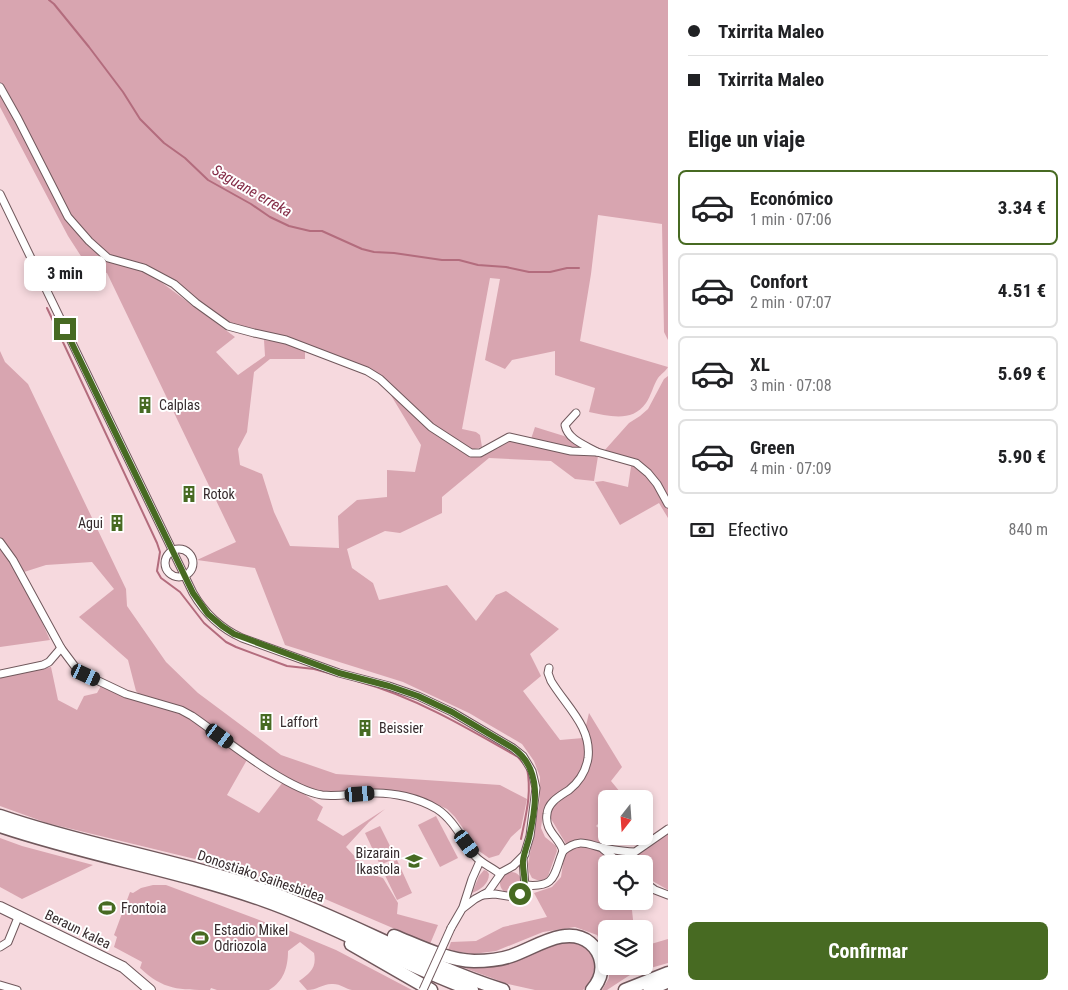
<!DOCTYPE html>
<html lang="es">
<head>
<meta charset="utf-8">
<style>
	:root { --surface:#fff; --page:#f6f6f6; --text:#202124; --muted:#757577; --line:#e0e0e0; --accent:#476a22 }
	body { margin:0; font-family:"Roboto Condensed",sans-serif; background:var(--page); color:var(--text); height:100vh; display:flex; flex-direction:column; font-size:19px; white-space:nowrap }
	* { box-sizing:border-box; margin:0 }
	p { font-size:16px; color:var(--muted) }
	.icon { flex:none; width:28px; height:28px; fill:none; stroke:currentColor; stroke-width:2; stroke-linecap:round; stroke-linejoin:round }
	.map { position:relative; flex:1; overflow:hidden }
	.sheet { display:flex; flex-direction:column; background:var(--surface); width:400px }
	.sheet>* { flex:none }
	.guide { display:grid; align-content:center; height:110px; padding:0 20px; background:var(--surface) }
	.needle { width:32px; rotate:197deg }
	.tools { position:absolute; left:598px; top:790px; display:grid; gap:10px }
	.tools a { display:grid; place-items:center; width:55px; height:55px; border-radius:8px; background:var(--surface); box-shadow:0 2px 8px #0003; font-size:25px }
	.end { position:absolute; width:22px; height:22px; margin:-11px; border:6px solid #476a22; background:#fff; box-shadow:0 0 0 2px #fff }
	.from { border-radius:50% }
	.bubble { position:absolute; height:35px; border-radius:8px; background:var(--surface); box-shadow:0 2px 8px #0003; font-size:16px; font-weight:700; line-height:35px; text-align:center }
	.car { position:absolute; width:15px; height:30px; margin:-15px -8px; border-radius:6px; box-shadow:0 0 4px 1px #0007; background:linear-gradient(#222 24%,#8ab4d8 0 40%,#222 0 76%,#8ab4d8 0 86%,#222 0) }
	.guide b { display:flex; align-items:center; gap:18px; height:48px; font-size:19px }
	.guide b+b { border-top:1px solid var(--line) }
	.guide i { width:12px; height:12px; background:var(--text) }
	ul { padding:0; list-style:none }
	li { display:flex; align-items:center; gap:15px; height:75px; margin:0 10px 8px; padding:0 10px; border:2px solid var(--line); border-radius:8px }
	li div { flex:1 }
	li b { display:block; font-size:19px }
	li em { font-style:normal; font-weight:700 }
	li.active { border-color:var(--accent) }
	li>.icon { width:45px; height:45px; stroke-width:1.5 }
	h2 { padding:0 20px; font-size:22px; line-height:60px }
	.pay { display:flex; align-items:center; gap:12px; height:55px; padding:0 20px; font-size:19px }
	.pay p { margin-inline-start:auto }
	.button { display:flex; gap:10px; margin-top:auto; padding:10px 20px }
	.button a { flex:1; height:58px; border-radius:8px; background:var(--accent); color:#fff; font-size:20px; font-weight:700; line-height:58px; text-align:center }
	main { display:flex; flex:1; min-height:0 }
	.map>svg:first-child { display:block }
</style>
</head>
<body>
<main>
<div class="map">
<svg width="668" height="990" viewBox="0 0 668 990">
	<rect width="100%" height="100%" fill="#f6d9de"/>
	<g fill="#d8a5b0">
		<path d="M0,0H668V340L664,332L662,224L598,215L591,274L580,341L668,367C666,371 661,374 658,378C653,386 651,396 646,403C632,423 609,416 589,412L595,388L555,375V351L512,360L505,369L485,360L500,279L490,278L462,429L476,432L480,435L482,447L471,450L424,419L384,380L372,371L286,338L228,324L173,280L146,265L143,271L161,282L235,337L216,352L238,375L265,356L264,340L286,343L305,349V359H270L254,372L247,432L238,449L240,465L262,474L274,512L290,546L339,548L338,516L357,500L387,497V470L415,472L421,445L389,392L425,427L440,438L469,455H479L509,441L572,453L598,456L594,481L575,479L551,461L489,458L442,497V513L400,533L385,531L347,549L352,568L373,583L379,600L447,585L476,621L496,595L506,591L559,629L530,654L541,676L523,691L560,740L583,738L589,713L622,767L611,781L625,798L606,799V816L596,826L606,834V836L610,837L605,857L612,864H606V901H631L634,929H606V953L597,935L575,927L543,932L496,951L473,954L448,950L451,942L476,941L503,927L547,917L534,893L552,887L561,877L566,844L544,807L541,828L545,837L556,846L557,851L548,876L544,880H537L532,878L529,872L528,864L540,799V777L534,761L522,744L469,713L403,682L285,645L255,568L197,560L236,542L107,273L88,267L68,236L0,107Z"/>
		<path d="M0,351L5,362L28,384L126,589L127,606L166,662L198,693L281,755L336,774L500,785L527,799L521,828L511,837L499,855L489,858L479,851L455,817L447,809L436,804L408,796L333,794L310,790L263,764L183,708L142,697L136,691L128,660L79,617L114,589L92,562L46,565L24,572L14,569L37,611L50,640L0,647Z"/>
		<path d="M668,376V518L659,503L620,525L595,482L603,481L628,487L632,460L604,451L629,423L640,416L648,409L664,379Z"/>
		<path d="M535,427L564,436L589,450L568,448L531,439Z"/>
		<path d="M51,667L58,700L77,710L84,696L97,693L102,684L178,712L198,722L248,758L227,795L259,813L283,782L301,792L323,807L317,820L343,836L385,809L369,822L346,847L371,874L383,878L398,903L397,914L438,925L430,944L318,896L195,859L47,823L0,806V676Z"/>
		<path d="M436,816L458,858L440,867L418,825Z"/>
		<path d="M380,826L396,858L380,865L365,833Z"/>
		<path d="M668,831V890L644,876V864H625Z"/>
		<path d="M0,838L22,846L93,865L22,899L0,887Z"/>
		<path d="M397,860L412,893L397,900L381,867Z"/>
		<path d="M484,870L487,871L489,874C489,884 480,890 472,893L479,876Z"/>
		<circle cx="511" cy="883" r="11"/>
		<path d="M153,885H166L267,923L276,928V925L336,950L412,990C395,990 368,990 352,990C346,989 341,984 333,984C324,983 317,990 307,990L299,981C310,973 317,968 314,953L300,942L288,951C288,967 284,981 269,990H217L211,988L210,990C180,990 163,990 140,968L142,962L114,947L117,937L114,935L130,892L133,893L141,888Z"/>
		<path d="M644,938L651,944L668,939V963L633,973L607,990H602L609,978V966H644Z"/>
		<path d="M567,942C570,942 576,942 579,943C599,951 598,978 583,990H535L508,984L443,960L545,948Z"/>
	</g>
	<g fill="none" stroke-linecap="round" stroke-linejoin="round">
		<g stroke="#b36c7d" stroke-width="2">
			<path d="M49,0L54,4L89,47L123,92L140,119L164,143L185,158L208,180L251,204L270,217L289,226L310,231H322L362,249L374,252L394,253L442,260H459L478,265L506,267L529,272H550L567,268H579"/>
			<path d="M47,308L157,543L160,552L157,571L161,578L180,592L204,623L226,642L236,647L287,666L314,669L336,675"/>
			<path d="M357,681C415,697 466,727 518,757L524,764"/>
			<path d="M521,839C526,814 532,794 527,768"/>
		</g>
		<g stroke="#70585c" stroke-width="9">
			<g id="street">
				<path d="M0,87L18,119L68,217L89,241L108,258L144,268L174,284L196,303L228,326L254,333L286,340L367,371L380,379L431,427L471,453H480L509,437L571,451L597,452L636,463L648,473L657,484L668,504"/>
				<path d="M0,194L193,593C205,614 220,628 242,638L339,673L389,686L418,696L452,712L513,748L523,756L532,771L536,788L530,836L523,859L525,887L520,895L513,897L495,894L483,895"/>
				<path d="M576,413L565,425C568,440 585,445 597,452"/>
				<path d="M0,542L13,560L61,648L76,668L86,675L126,694L181,710L192,716C224,738 285,789 322,795C338,797 355,793 371,793C393,792 419,798 437,809C454,820 463,841 475,856C482,864 492,867 500,874"/>
				<circle cx="179" cy="563" r="14"/>
				<path d="M549,668L548,673L551,681C566,706 592,727 588,758C586,771 579,782 569,790C560,796 548,802 547,814C544,831 560,838 563,851"/>
				<path d="M0,674L43,665L49,662L61,648"/>
				<path d="M603,849L621,864"/>
				<path d="M644,882L655,890L668,895"/>
				<path d="M525,885C557,888 553,875 563,851C579,838 586,844 603,848C614,850 624,852 635,852L668,829"/>
				<path d="M463,907L472,879L480,861"/>
				<path d="M451,928L462,909L475,899L488,892L502,872L513,866L525,854"/>
				<path d="M0,947L8,942L19,915"/>
				<path d="M0,985L17,990"/>
			</g>
		</g>
		<g stroke="#70585c" stroke-width="12">
			<path id="secondary" d="M0,907L123,967L150,990"/>
		</g>
		<g stroke="#70585c" stroke-width="14">
			<path id="primary" d="M649,990L668,982"/>
		</g>
		<g stroke="#70585c" stroke-width="15">
			<g id="highway">
				<path d="M0,816C87,846 179,860 266,891C347,919 421,964 503,990"/>
				<path d="M0,826C86,855 177,870 263,900C335,925 400,964 472,990"/>
				<path d="M394,936C419,946 446,960 474,961C486,961 499,960 511,956C535,948 567,924 590,943C596,948 600,955 601,962C603,973 599,982 592,990"/>
				<path d="M351,944L431,990"/>
				<path d="M625,990L668,973"/>
			</g>
		</g>
		<use href="#street" stroke="#fff" stroke-width="7"/>
		<use href="#secondary" stroke="#fff" stroke-width="10"/>
		<use href="#primary" stroke="#fff" stroke-width="11"/>
		<use href="#highway" stroke="#fff" stroke-width="12"/>
		<g stroke="#70585c" stroke-width="9" stroke-linecap="butt">
			<path id="street-bridge" d="M423,990L451,928"/>
		</g>
		<use href="#street-bridge" stroke="#fff" stroke-width="7"/>
	</g>
	<g fill="none" stroke-linecap="round" stroke-linejoin="round">
		<path stroke="#476a22" stroke-width="6" d="M65,329L193,593L208,614L222,626L234,634L339,673L389,686L418,696L452,712L513,748C543,769 536,807 529,838C527,846 524,853 523,861C522,873 529,885 520,894"/>
	</g>
	<defs>
		<g id="building-bare" transform="scale(1.35)"><path d="M-4-6H4V6H1V3H-1V6H-4ZM-2.5-4.3h1.7v1.8h-1.7ZM.8-4.3h1.7v1.8H.8ZM-2.5-1h1.7V.8h-1.7ZM.8-1h1.7V.8H.8Z" fill="#476a22" stroke="#fff" stroke-width="2.5" paint-order="stroke"/></g>
		<g id="school-bare" transform="scale(1.35)"><path d="M0-5L7-2L0 1L-7-2ZM-4 1L0 2.5L4 1V4Q0 6-4 4Z" fill="#476a22" stroke="#fff" stroke-width="2.5" paint-order="stroke"/></g>
		<g id="stadium-bare" transform="scale(1.35)"><path d="M0-5a6.5 5 0 1 0 0 10a6.5 5 0 1 0 0-10ZM-3.5-1.8h7v3.6h-7Z" fill="#476a22" stroke="#fff" stroke-width="2.5" paint-order="stroke"/></g>
	</defs>
	<g fill-rule="evenodd">
		<use href="#building-bare" x="145" y="405"/>
		<use href="#building-bare" x="189" y="494"/>
		<use href="#building-bare" x="117" y="523"/>
		<use href="#building-bare" x="266" y="722"/>
		<use href="#building-bare" x="365" y="728"/>
		<use href="#school-bare" x="414" y="861"/>
		<use href="#stadium-bare" x="107" y="908"/>
		<use href="#stadium-bare" x="200" y="938"/>
	</g>
	<g text-anchor="middle" stroke-width="4" stroke-linejoin="round" paint-order="stroke">
		<g font-size="14" fill="#352a2c" stroke="#fff" text-anchor="start">
			<text x="159" y="410">Calplas</text>
			<text x="203" y="499">Rotok</text>
			<text x="103" y="528" text-anchor="end">Agui</text>
			<text x="280" y="727">Laffort</text>
			<text x="379" y="733">Beissier</text>
			<text x="400" y="858" text-anchor="end">Bizarain<tspan x="400" dy="16">Ikastola</tspan></text>
			<text x="121" y="913">Frontoia</text>
			<text x="214" y="935">Estadio Mikel<tspan x="214" dy="16">Odriozola</tspan></text>
		</g>
		<g font-size="14" fill="#352a2c" stroke="#fff">
			<text transform="translate(261 876) rotate(19)" y="5">Donostiako Saihesbidea</text>
			<text transform="translate(78 929) rotate(26)" y="5">Beraun kalea</text>
		</g>
		<g font-size="15" font-style="italic" fill="#842c47" stroke="#fff">
			<text transform="translate(252 191) rotate(30)" y="5">Saguane erreka</text>
		</g>
	</g>
</svg>
<div class="tools">
<a><svg class="needle" viewBox="-14 -14 28 28"><path d="M0-13l5 13h-10z" fill="#e53935"/><path d="M0 13l5-13h-10z" fill="#757577"/></svg></a>
<a><svg class="icon" aria-label="locate" viewBox="0 0 24 24"><circle cx="12" cy="12" r="6"/><path d="M12 2v4M12 18v4M2 12h4M18 12h4"/></svg></a>
<a><svg class="icon" aria-label="layers" viewBox="0 0 24 24"><path d="M12 4l9 5-9 5-9-5zM3 14l9 5 9-5"/></svg></a>
</div>
<i class="end from" style="left:520px;top:894px"></i>
<i class="end" style="left:65px;top:329px"></i>
<div class="bubble" style="left:24px;top:256px;width:82px">3 min</div>
<i class="car" style="left:86px;top:675px;rotate:115deg"></i>
<i class="car" style="left:220px;top:736px;rotate:126deg"></i>
<i class="car" style="left:360px;top:794px;rotate:85deg"></i>
<i class="car" style="left:467px;top:844px;rotate:144deg"></i>
</div>
<section class="sheet">
<div class="guide">
<b><i class="from"></i>Txirrita Maleo</b>
<b><i></i>Txirrita Maleo</b>
</div>
<h2>Elige un viaje</h2>
<ul>
<li class="active"><svg class="icon" aria-label="car" viewBox="0 0 24 24"><path d="M5 17H2v-5l4-1 3-4h7l3 4 3 1v5h-3M9 17h6M6 11h13"/><circle cx="7" cy="17" r="2"/><circle cx="17" cy="17" r="2"/></svg><div><b>Económico</b><p>1 min · 07:06</p></div><em>3.34 €</em></li>
<li><svg class="icon" aria-label="car" viewBox="0 0 24 24"><path d="M5 17H2v-5l4-1 3-4h7l3 4 3 1v5h-3M9 17h6M6 11h13"/><circle cx="7" cy="17" r="2"/><circle cx="17" cy="17" r="2"/></svg><div><b>Confort</b><p>2 min · 07:07</p></div><em>4.51 €</em></li>
<li><svg class="icon" aria-label="car" viewBox="0 0 24 24"><path d="M5 17H2v-5l4-1 3-4h7l3 4 3 1v5h-3M9 17h6M6 11h13"/><circle cx="7" cy="17" r="2"/><circle cx="17" cy="17" r="2"/></svg><div><b>XL</b><p>3 min · 07:08</p></div><em>5.69 €</em></li>
<li><svg class="icon" aria-label="car" viewBox="0 0 24 24"><path d="M5 17H2v-5l4-1 3-4h7l3 4 3 1v5h-3M9 17h6M6 11h13"/><circle cx="7" cy="17" r="2"/><circle cx="17" cy="17" r="2"/></svg><div><b>Green</b><p>4 min · 07:09</p></div><em>5.90 €</em></li>
</ul>
<div class="pay"><svg class="icon" aria-label="cash" viewBox="0 0 24 24"><path d="M3 7h18v10H3z"/><circle cx="12" cy="12" r="2"/></svg>Efectivo<p>840 m</p></div>
<div class="button"><a>Confirmar</a></div>
</section>
</main>
</body>
</html>
